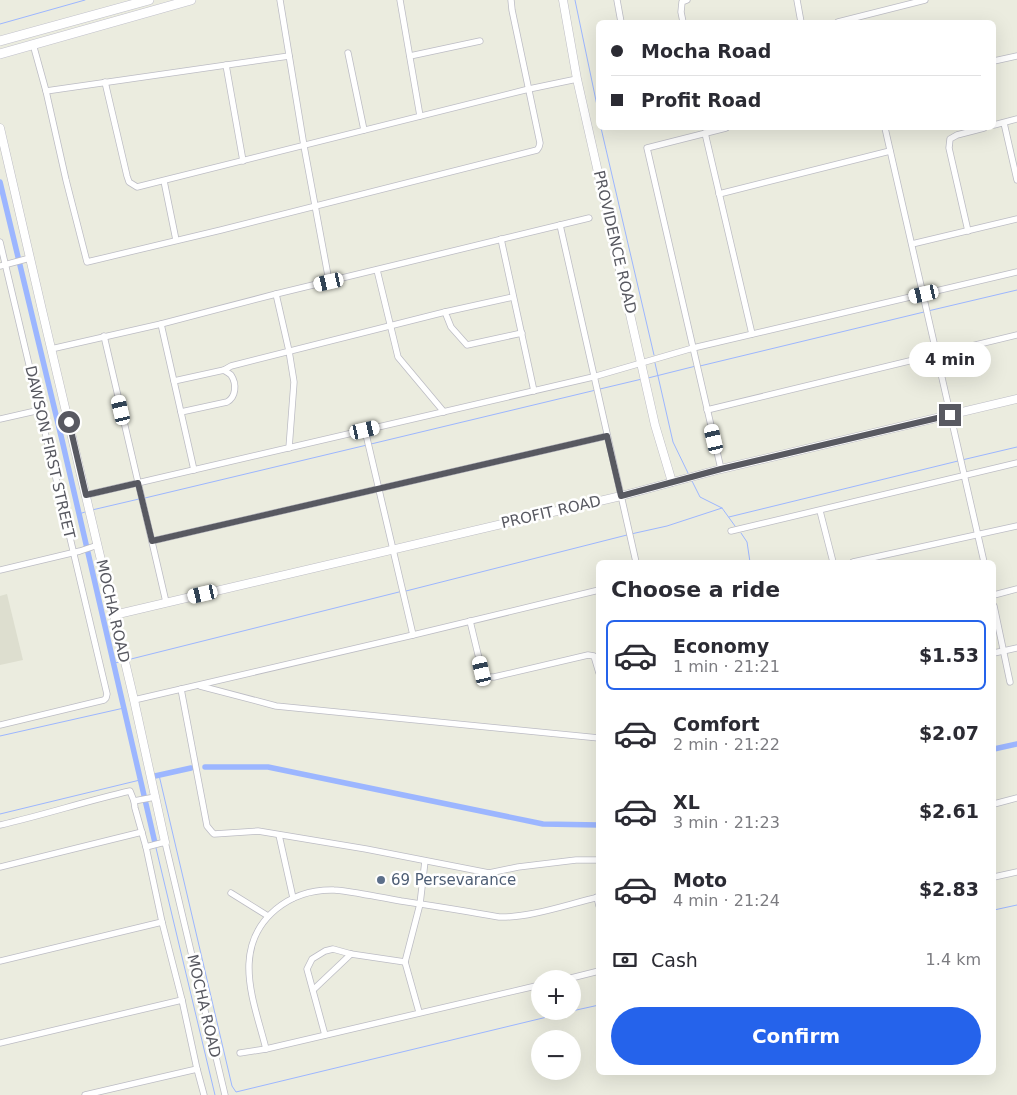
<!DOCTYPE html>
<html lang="en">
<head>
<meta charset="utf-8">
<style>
	:root { --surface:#fff; --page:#f2f2f3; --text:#2b2b33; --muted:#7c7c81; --line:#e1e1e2; --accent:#2563eb }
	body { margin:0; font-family:"DejaVu Sans",sans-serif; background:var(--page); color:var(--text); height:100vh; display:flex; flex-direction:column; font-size:19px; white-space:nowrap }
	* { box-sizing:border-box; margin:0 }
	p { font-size:16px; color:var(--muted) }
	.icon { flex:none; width:28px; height:28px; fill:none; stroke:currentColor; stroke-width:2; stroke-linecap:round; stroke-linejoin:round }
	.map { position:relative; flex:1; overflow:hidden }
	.panel { position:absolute; left:596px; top:560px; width:400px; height:515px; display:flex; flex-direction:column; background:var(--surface); border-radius:8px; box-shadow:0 5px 20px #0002 }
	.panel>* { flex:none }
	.guide { position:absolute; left:596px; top:20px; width:400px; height:110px; border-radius:8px; box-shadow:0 5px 20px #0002; display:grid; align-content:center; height:110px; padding:0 15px; background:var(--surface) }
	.buttons { position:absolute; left:531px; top:970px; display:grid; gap:10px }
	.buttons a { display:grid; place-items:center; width:50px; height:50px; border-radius:50%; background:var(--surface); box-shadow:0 5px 20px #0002; font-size:25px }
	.end { position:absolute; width:22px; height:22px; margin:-11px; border:6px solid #585961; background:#fff; box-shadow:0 0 0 2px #fff }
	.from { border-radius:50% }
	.bubble { position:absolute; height:35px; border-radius:18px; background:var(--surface); box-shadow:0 5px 20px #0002; font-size:16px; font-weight:700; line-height:35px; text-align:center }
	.car { position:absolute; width:15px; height:30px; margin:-15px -8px; border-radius:6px; box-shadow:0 0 4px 1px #0007; background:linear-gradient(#fff 24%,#345 0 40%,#fff 0 76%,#345 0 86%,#fff 0) }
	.guide b { display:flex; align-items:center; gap:18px; height:48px; font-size:19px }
	.guide b+b { border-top:1px solid var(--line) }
	.guide i { width:12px; height:12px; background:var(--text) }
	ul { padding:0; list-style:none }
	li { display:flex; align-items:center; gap:15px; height:70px; margin:0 10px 8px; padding:0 5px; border:2px solid transparent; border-radius:8px }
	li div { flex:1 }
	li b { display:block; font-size:19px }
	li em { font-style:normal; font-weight:700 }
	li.selected { border-color:var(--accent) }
	li>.icon { width:45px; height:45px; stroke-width:1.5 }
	h2 { padding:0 15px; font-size:22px; line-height:60px }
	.pay { display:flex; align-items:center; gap:12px; height:55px; padding:0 15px; font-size:19px }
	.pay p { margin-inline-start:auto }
	.button { display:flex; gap:10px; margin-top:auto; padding:10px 15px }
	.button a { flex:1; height:58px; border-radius:30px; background:var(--accent); color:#fff; font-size:20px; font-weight:700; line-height:58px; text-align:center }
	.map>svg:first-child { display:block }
</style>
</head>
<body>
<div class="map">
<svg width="1017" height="1095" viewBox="0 0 1017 1095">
	<rect width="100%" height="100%" fill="#ebecdf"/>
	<path fill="#dddecf" d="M7,594L23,660L0,665V596Z"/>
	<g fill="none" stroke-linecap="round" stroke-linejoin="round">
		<g stroke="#9cb6ff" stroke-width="1">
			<path d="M575,0L599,115"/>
			<path d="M0,24L85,0"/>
			<path d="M601,128L654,355"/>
			<path d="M928,311L1017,290"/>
			<path d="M655,363L673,442L688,473"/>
			<path d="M700,366L924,312"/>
			<path d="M648,378L696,366"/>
			<path d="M600,389L642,379"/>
			<path d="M371,444L596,390"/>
			<path d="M962,460L1017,447"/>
			<path d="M692,481L700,497L722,508L735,526"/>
			<path d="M145,498L367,445"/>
			<path d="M92,510L139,499"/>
			<path d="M79,514L85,512"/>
			<path d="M729,517L958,461"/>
			<path d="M741,533L747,542L750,562"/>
			<path d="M631,534L667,526L722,508"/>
			<path d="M406,591L627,535"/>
			<path d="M127,660L399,592"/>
			<path d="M114,663L120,662"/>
			<path d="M0,736L124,708"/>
			<path d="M159,775L232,1086L236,1092L572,1011"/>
			<path d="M0,814L140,780"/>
			<path d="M156,848L215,1095"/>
			<path d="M994,910L1017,905"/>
			<path d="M572,1011L599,1005"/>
		</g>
		<g stroke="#9cb6ff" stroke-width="5.5">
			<path d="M0,182L62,440L155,843"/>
			<path d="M994,749L1017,744"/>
			<path d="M205,767H268L543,824L599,825"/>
			<path d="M155,776L191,768"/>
		</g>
		<g stroke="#bcbcc4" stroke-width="7">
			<g id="minor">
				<path d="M280,0L304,146L329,281"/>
				<path d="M400,0L420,116"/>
				<path d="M617,0L621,22"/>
				<path d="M797,0L801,22"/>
				<path d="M683,22L681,12L682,2L687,0"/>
				<path d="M838,22L925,0"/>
				<path d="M33,44L46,91L66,180L87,262L221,230L537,150L539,147L540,143L512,10L511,0"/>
				<path d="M348,53L364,130"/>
				<path d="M410,56L480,41"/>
				<path d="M994,61L1017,56"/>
				<path d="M226,65L243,161"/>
				<path d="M105,82L127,176L129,182L137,187L529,89L577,79"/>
				<path d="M46,91L289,56"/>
				<path d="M1004,123L1017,180"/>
				<path d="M994,125L1017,119"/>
				<path d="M885,128L984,562"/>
				<path d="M705,133L752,334"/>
				<path d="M164,181L176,240"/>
				<path d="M719,194L890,151"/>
				<path d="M560,225L636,562"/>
				<path d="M968,231L949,148L950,139L957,135L984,128"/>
				<path d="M501,239L534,391"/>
				<path d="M0,242L107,694L106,698L104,700L0,725"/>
				<path d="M912,244L1017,219"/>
				<path d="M0,266L30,258"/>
				<path d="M377,270L398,357L444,412"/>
				<path d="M276,294L289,351L294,382L289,448"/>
				<path d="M513,297L445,312L451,327L467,345L522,333"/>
				<path d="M161,324L194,470"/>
				<path d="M104,336L166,602"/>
				<path d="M51,349L161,324L276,294L589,218"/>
				<path d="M224,370L231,366L445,312"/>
				<path d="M174,381L224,370C226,372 229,373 231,375C237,384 236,397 227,402L181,412"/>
				<path d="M707,410L1017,335"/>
				<path d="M0,419L40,410"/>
				<path d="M365,430L413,635"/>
				<path d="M721,469L647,148L726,128"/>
				<path d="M86,495L593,377L693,348L1017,272"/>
				<path d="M820,511L833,562"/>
				<path d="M731,531L1017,463"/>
				<path d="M152,541L607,436"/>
				<path d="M853,562L1017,526"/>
				<path d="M0,570L80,551L98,545"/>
				<path d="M994,595L1017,589"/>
				<path d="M994,606L1010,682"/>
				<path d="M470,621L482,671L486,677H494L588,655L594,656L599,673"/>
				<path d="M994,653L1017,648"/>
				<path d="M200,686L276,706L599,738"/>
				<path d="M181,689L207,826L212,832L214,834L258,831L366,849L489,873L518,867L576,860H599"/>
				<path d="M134,700L413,635L599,590"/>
				<path d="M134,801L155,797"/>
				<path d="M994,804L1017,798"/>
				<path d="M0,825C44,815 86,801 130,791L134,801L135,808L146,847L162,922L182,1000L197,1069L204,1095"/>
				<path d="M279,835L293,898"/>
				<path d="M146,847L165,842L225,1095"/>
				<path d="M0,867L142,832"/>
				<path d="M994,877L1017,872"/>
				<path d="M231,893L268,916"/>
				<path d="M597,897L599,906"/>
				<path d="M0,961L162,922"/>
				<path d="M567,979L599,971"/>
				<path d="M313,990L351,954"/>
				<path d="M419,1012L405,962L420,904L425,861"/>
				<path d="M325,1035L307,969L312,959L325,951L333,949L351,954L405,962"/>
				<path d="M0,1043L182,1000"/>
				<path d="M266,1049C259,1021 248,992 249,964C251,918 290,889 334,890C341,890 349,892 357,893C372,896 387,898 401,901C434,906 466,911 499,917C530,918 568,904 599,897"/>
				<path d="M240,1053L266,1049L540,985"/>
				<path d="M85,1095L197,1069"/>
			</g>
		</g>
		<g stroke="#bcbcc4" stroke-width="9">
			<g id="tertiary">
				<path d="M563,0L577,79L655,425L672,482"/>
				<path d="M0,128L42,310L134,700L165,842"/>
				<path d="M114,615L621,496L721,469L1017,399"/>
			</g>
		</g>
		<g stroke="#c1c1cb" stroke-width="10">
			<g id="secondary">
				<path d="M0,41L149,0"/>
				<path d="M0,54L191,0"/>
			</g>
		</g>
		<use href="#minor" stroke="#fff" stroke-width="5.5"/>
		<use href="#tertiary" stroke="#fff" stroke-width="8"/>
		<use href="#secondary" stroke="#fff" stroke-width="9"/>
	</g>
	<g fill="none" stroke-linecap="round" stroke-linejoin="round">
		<path stroke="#585961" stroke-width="6" d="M69,422L86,495L138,483L152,541L607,436L621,496L721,469L950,415"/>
	</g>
	<circle fill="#5c6f8a" stroke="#fff" stroke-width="2" cx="381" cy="880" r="5"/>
	<g text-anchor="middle" stroke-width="5" stroke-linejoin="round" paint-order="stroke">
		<g font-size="15" fill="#585961" stroke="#fff">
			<text transform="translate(615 242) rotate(77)" y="5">PROVIDENCE ROAD</text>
			<text transform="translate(50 452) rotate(77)" y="5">DAWSON FIRST STREET</text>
			<text transform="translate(551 512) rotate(-13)" y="5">PROFIT ROAD</text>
			<text transform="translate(113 611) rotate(77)" y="5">MOCHA ROAD</text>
			<text transform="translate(204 1006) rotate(77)" y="5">MOCHA ROAD</text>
		</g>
		<g font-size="15" fill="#4e5e75" stroke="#fff" text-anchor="start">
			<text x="391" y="885">69 Persevarance</text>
		</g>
	</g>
</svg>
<div class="buttons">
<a>+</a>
<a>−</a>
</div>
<i class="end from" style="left:69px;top:422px"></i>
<i class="end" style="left:950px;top:415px"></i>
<div class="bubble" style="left:909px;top:342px;width:82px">4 min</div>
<i class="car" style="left:329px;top:282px;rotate:257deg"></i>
<i class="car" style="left:924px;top:294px;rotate:257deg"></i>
<i class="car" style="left:121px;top:410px;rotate:347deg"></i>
<i class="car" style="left:365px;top:430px;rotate:77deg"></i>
<i class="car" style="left:714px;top:439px;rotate:347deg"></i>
<i class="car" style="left:203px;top:594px;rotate:257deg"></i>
<i class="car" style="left:482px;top:671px;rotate:347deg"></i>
<div class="guide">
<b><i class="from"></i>Mocha Road</b>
<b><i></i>Profit Road</b>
</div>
<section class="panel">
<h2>Choose a ride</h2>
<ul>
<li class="selected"><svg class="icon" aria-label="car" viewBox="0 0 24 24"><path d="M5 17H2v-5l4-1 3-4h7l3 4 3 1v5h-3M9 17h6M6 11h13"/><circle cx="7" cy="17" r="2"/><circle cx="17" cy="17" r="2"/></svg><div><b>Economy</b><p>1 min · 21:21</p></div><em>$1.53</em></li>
<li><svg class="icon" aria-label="car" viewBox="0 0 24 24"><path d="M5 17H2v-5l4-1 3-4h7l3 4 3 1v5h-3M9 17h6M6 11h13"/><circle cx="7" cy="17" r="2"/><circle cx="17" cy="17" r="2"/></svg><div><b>Comfort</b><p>2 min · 21:22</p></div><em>$2.07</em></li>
<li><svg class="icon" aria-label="car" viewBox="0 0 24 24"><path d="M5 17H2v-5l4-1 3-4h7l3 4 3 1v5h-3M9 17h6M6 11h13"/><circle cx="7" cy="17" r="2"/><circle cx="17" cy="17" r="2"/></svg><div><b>XL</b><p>3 min · 21:23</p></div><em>$2.61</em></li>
<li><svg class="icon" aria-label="car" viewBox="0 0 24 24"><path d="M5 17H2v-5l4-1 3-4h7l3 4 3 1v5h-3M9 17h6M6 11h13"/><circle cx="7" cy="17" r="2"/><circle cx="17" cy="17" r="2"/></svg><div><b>Moto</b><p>4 min · 21:24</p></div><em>$2.83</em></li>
</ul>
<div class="pay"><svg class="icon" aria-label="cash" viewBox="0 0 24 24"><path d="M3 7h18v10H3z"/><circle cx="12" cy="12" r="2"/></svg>Cash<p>1.4 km</p></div>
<div class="button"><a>Confirm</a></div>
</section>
</div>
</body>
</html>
